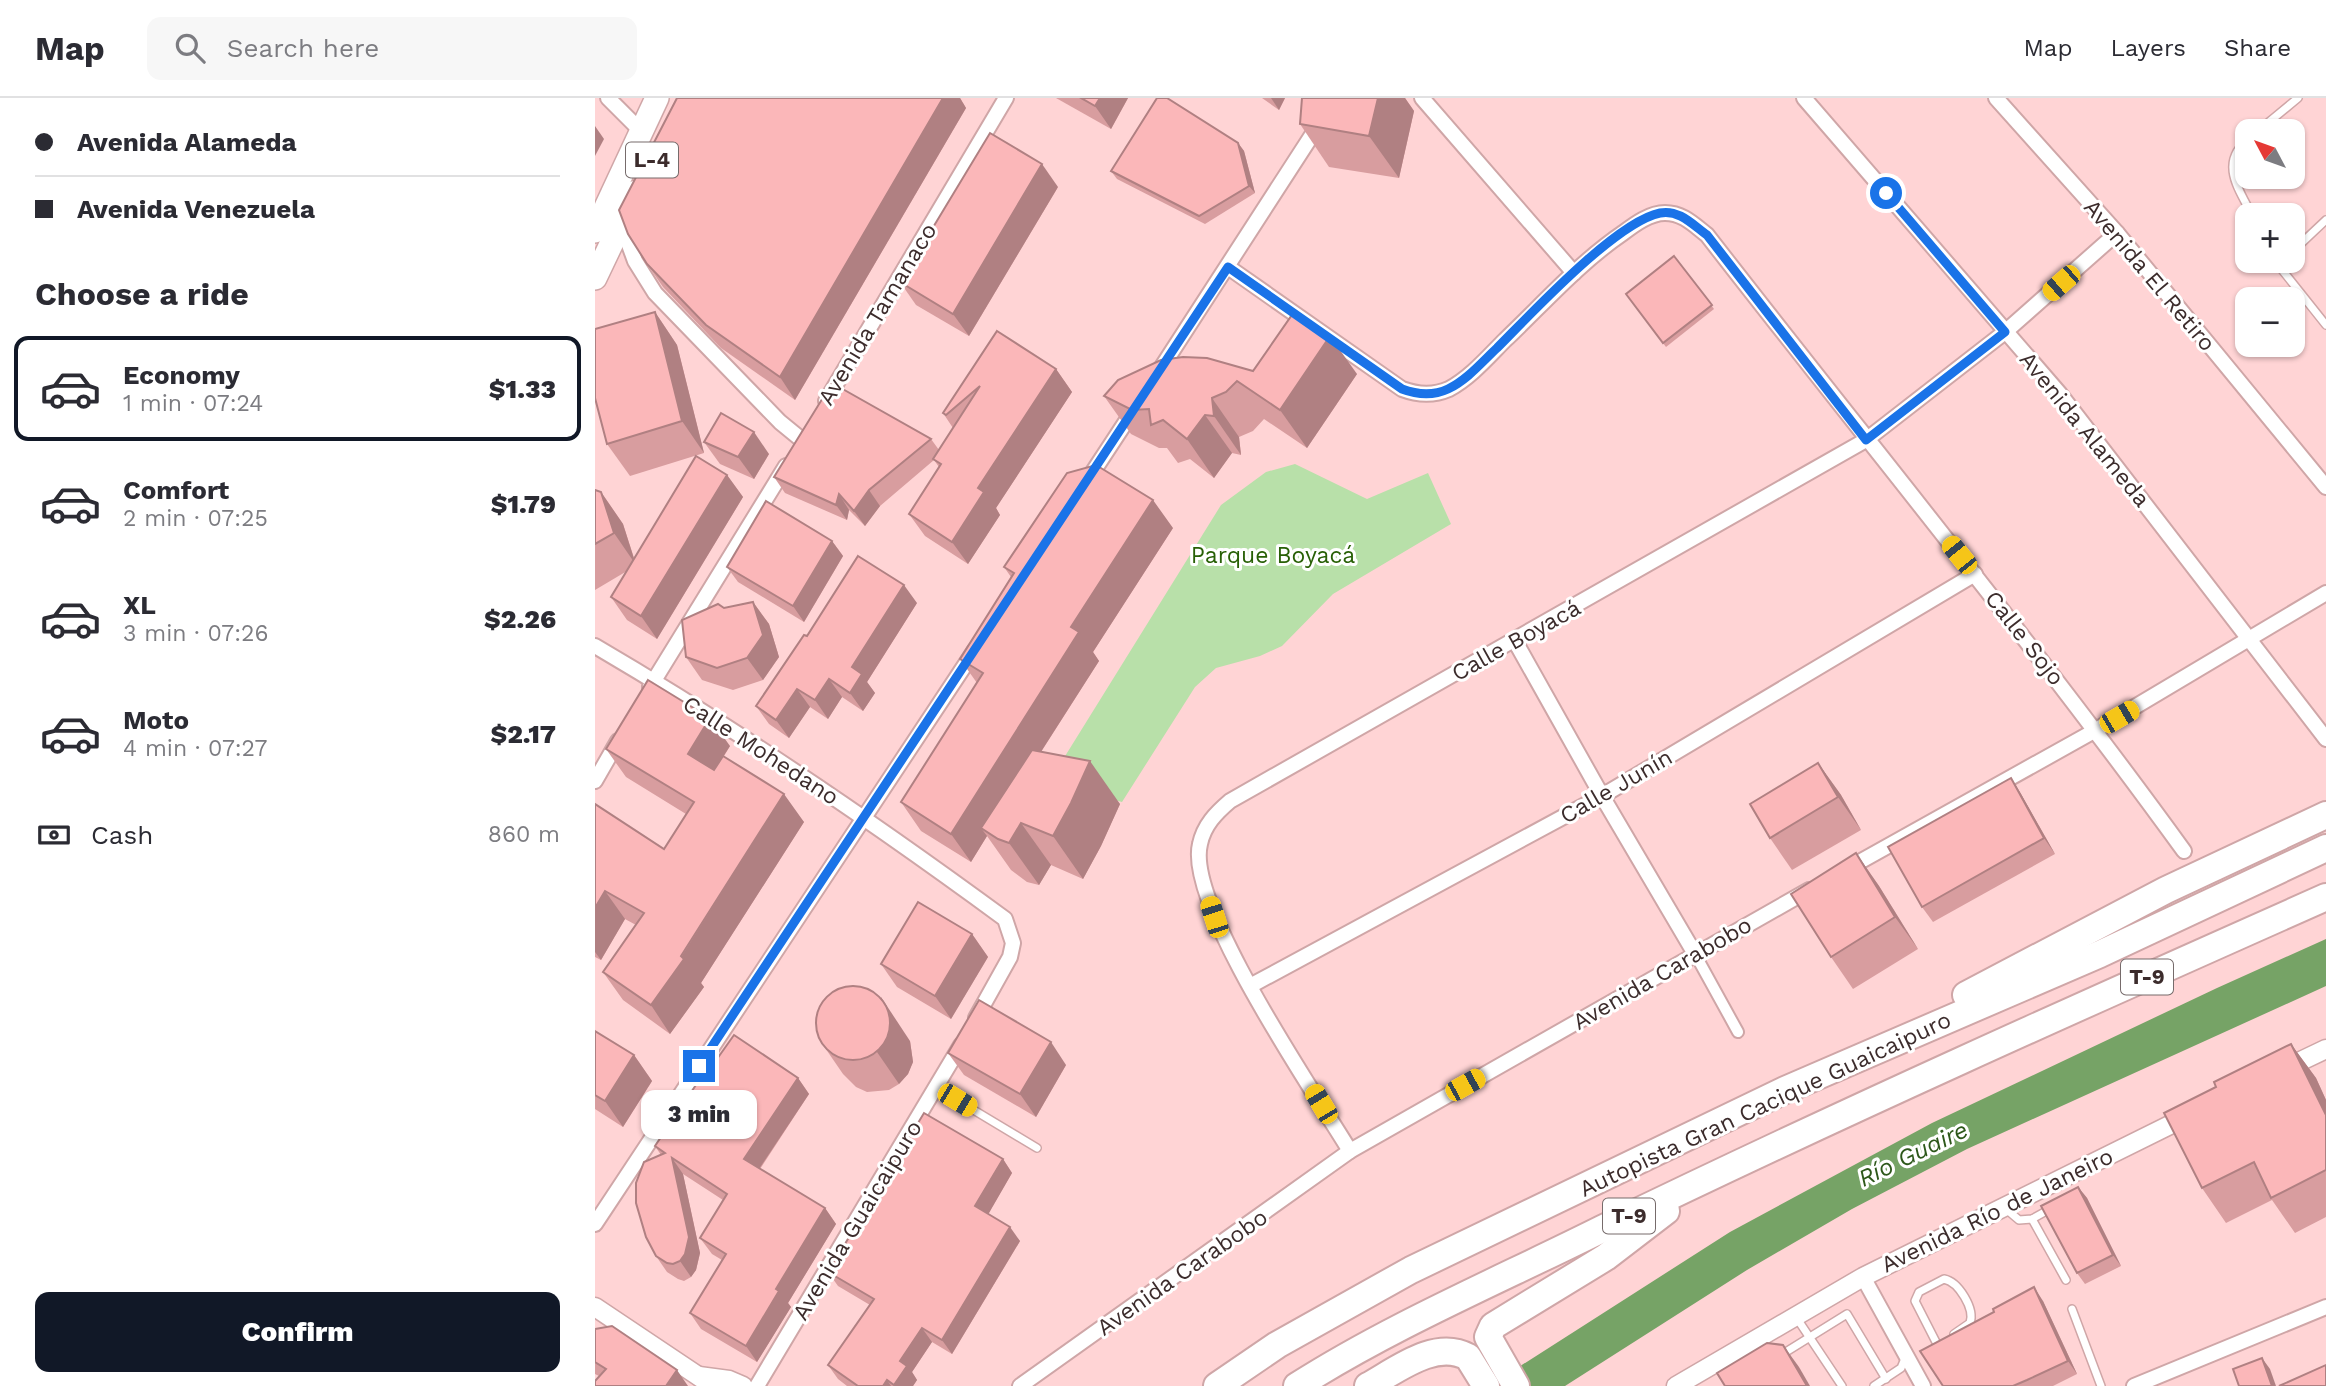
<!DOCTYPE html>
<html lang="en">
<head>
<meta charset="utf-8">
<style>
	:root { --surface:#fff; --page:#f7f7f7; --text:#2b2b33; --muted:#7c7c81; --line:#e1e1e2; --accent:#111827 }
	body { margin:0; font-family:"Work Sans",sans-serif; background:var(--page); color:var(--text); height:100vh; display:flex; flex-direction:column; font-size:26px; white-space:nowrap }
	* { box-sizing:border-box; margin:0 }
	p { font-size:23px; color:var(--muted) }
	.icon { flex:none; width:38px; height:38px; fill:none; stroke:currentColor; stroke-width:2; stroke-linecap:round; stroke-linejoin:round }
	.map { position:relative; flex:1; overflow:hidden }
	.sheet { display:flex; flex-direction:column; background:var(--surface); width:595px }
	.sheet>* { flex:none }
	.hud { display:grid; align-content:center; height:154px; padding:0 35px; background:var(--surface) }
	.needle { width:46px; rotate:311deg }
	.controls { position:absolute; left:1640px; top:21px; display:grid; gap:14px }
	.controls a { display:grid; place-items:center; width:70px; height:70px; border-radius:14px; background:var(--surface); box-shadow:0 2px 5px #0004; font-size:35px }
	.end { position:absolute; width:32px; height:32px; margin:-16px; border:9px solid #1a73e8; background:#fff; box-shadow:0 0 0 4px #fff }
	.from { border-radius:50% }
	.bubble { position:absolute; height:49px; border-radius:14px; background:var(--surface); box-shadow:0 2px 5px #0004; font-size:23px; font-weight:800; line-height:49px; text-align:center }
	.car { position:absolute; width:21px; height:42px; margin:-21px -10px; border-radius:9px; box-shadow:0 0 5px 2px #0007; background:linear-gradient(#f5c518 24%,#345 0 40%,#f5c518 0 76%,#345 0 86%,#f5c518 0) }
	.hud b { display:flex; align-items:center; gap:24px; height:66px; font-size:26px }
	.hud b+b { border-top:2px solid var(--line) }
	.hud i { width:18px; height:18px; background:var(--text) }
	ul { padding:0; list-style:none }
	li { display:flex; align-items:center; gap:21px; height:105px; margin:0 14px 10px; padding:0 21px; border:4px solid transparent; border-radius:14px }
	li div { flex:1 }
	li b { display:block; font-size:26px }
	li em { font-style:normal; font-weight:800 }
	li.selected { border-color:var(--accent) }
	li>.icon { width:63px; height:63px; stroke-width:1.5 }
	h2 { padding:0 35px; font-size:32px; line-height:84px }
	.pay { display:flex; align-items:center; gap:18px; height:77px; padding:0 35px; font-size:26px }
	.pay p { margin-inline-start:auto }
	.primary-button { display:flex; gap:14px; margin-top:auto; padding:14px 35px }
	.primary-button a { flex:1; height:80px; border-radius:14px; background:var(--accent); color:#fff; font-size:28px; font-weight:800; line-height:80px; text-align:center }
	header { display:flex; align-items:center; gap:42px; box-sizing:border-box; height:98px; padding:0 35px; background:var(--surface); border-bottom:2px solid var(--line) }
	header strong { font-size:33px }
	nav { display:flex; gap:38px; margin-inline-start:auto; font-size:24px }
	.search { width:490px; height:63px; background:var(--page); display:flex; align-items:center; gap:18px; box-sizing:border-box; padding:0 24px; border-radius:14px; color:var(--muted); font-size:26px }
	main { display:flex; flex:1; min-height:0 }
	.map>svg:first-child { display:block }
</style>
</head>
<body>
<header>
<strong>Map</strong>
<div class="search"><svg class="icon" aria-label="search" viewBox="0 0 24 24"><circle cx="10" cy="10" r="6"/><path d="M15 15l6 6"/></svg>Search here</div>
<nav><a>Map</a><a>Layers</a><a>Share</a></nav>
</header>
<main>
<section class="sheet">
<div class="hud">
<b><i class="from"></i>Avenida Alameda</b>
<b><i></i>Avenida Venezuela</b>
</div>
<h2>Choose a ride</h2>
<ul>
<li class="selected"><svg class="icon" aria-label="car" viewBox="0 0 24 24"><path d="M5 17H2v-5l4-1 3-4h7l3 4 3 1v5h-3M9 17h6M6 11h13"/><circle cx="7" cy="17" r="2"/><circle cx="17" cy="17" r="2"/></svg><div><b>Economy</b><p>1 min · 07:24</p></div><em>$1.33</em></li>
<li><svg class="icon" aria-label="car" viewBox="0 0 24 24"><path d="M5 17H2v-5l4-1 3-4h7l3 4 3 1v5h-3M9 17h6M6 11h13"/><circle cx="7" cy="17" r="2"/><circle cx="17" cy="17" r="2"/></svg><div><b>Comfort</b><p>2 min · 07:25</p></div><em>$1.79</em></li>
<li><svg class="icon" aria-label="car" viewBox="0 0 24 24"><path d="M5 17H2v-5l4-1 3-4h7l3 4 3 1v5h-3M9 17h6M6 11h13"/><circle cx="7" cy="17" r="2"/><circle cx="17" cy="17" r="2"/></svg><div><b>XL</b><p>3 min · 07:26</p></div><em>$2.26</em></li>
<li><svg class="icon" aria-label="car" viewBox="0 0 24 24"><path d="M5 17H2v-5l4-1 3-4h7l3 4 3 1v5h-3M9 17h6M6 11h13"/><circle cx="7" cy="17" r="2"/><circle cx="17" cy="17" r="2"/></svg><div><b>Moto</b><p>4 min · 07:27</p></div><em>$2.17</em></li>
</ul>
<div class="pay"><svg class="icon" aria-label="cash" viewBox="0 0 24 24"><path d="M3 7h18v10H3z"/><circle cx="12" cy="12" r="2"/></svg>Cash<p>860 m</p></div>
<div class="primary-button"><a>Confirm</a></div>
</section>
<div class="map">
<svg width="1731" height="1288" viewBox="0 0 1731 1288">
	<rect width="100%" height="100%" fill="#ffd4d5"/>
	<path fill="#b8e0a9" d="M700,366L772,401L833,375L856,426L738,496L687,548L665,558L621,570L600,589L527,704L454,684L626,407L671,374Z"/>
	<path fill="#76a366" d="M1731,841V888L1372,1051L1257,1111L1152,1172L970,1288H894L1135,1134L1337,1025L1622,890Z"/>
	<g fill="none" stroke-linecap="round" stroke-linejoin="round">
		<g stroke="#cfa6a7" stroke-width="10">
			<g id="service">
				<path d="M1663,33L1703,0"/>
				<path d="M1652,42C1624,66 1644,91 1657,117"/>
				<path d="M1698,153L1731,122"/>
				<path d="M1680,163L1731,227"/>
				<path d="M342,990L442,1050"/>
				<path d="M1411,1111L1424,1122L1437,1121L1455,1111"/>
				<path d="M1437,1121L1471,1182"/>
				<path d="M1477,1211L1506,1288"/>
				<path d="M1201,1219L1247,1288"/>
				<path d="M1343,1248L1320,1203L1324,1194L1349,1181C1364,1184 1380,1211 1375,1225L1359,1236"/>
				<path d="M1186,1257L1252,1216L1291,1281"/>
				<path d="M1279,1288L1306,1270L1311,1258"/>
			</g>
		</g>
		<g stroke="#cfa6a7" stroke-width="14">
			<path id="pedestrian" d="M1100,856L1143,934"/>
		</g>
		<g stroke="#cfa6a7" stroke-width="18">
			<g id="minor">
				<path d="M13,0L46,33"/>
				<path d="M827,0L979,175"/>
				<path d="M1209,0L1465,296L1731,641"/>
				<path d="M1401,0L1522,135L1731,389"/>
				<path d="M26,125L40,163L60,195L185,324L207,342"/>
				<path d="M633,169L807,291C823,297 838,298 854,291C875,280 893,259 910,242C948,206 984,165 1028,135C1040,126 1055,115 1070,115C1088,115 1099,127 1112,137C1271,342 1436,542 1589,753"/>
				<path d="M563,275L741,0"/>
				<path d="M231,303L411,0"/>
				<path d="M492,383L538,313"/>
				<path d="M920,543L1007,698L1100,856"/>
				<path d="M0,548C142,631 278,724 410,821L418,845L415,859L381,920"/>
				<path d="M55,589L191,368"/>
				<path d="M0,683L23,643"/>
				<path d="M1250,772L1501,632L1731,495"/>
				<path d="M655,888L1007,698L1380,476"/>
				<path d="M755,1053C720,995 590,806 605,746C609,727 621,715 635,703L1271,342L1410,234L1522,135"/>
				<path d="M0,1126L380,552"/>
				<path d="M1268,1179L1328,1288"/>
				<path d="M162,1288L366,947"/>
				<path d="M425,1288L755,1053L1214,792"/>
				<path d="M1539,1288L1731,1209"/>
			</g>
		</g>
		<g stroke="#cfa6a7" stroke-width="21">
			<g id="tertiary">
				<path d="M1689,971L1731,951"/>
				<path d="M0,1209L118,1288"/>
				<path d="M104,1278L134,1282L148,1288"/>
				<path d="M1081,1288L1268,1179L1595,1017"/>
			</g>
		</g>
		<g stroke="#cfa6a7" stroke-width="26">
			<g id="primary">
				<path d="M0,133L62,0"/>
				<path d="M0,180L41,94"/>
			</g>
		</g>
		<g stroke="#cfa6a7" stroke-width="30">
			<g id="motorway">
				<path d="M1371,897L1571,792L1731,717"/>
				<path d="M622,1288L682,1247L816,1172L1190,992L1505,856L1731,750"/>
				<path d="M702,1288C798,1227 905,1182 1007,1131C1246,1015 1488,907 1731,799"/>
				<path d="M773,1288C802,1272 840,1241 873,1259L891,1288"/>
				<path d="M921,1288L893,1239L898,1228L1011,1159L1071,1113"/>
			</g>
		</g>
		<use href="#service" stroke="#fff" stroke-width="7"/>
		<use href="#pedestrian" stroke="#fff" stroke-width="10"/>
		<use href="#minor" stroke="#fff" stroke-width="14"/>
		<use href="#tertiary" stroke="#fff" stroke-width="18"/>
		<use href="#primary" stroke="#fff" stroke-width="23"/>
		<use href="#motorway" stroke="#fff" stroke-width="26"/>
	</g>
	<g fill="#d89d9f">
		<path d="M82,0H365L371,10L200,302L126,250L68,189L52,166Z"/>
		<path d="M461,0H533L516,31Z"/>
		<path d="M667,0H690L684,12Z"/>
		<path d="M707,0H810L819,13L804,80L734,69L705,26Z"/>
		<path d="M643,45L649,53L660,95L610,126L522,81L516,73Z"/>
		<path d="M463,89L374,238L321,207L305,184Z"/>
		<path d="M1079,158L1119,211L1071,249L1031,196Z"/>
		<path d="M60,214L82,247L109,355L35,378L12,346Z"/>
		<path d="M402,233L461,271L477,294L401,410L405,417L373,466L330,438L314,416L344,369L339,362L285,408L270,428L254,412L252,422L190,395L179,379L336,341L344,352L358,330L348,315Z"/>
		<path d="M658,273L762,276L712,350L669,321L658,333L644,339L646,357L637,355L619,380L595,361L583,365L572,350H564L536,336L509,298Z"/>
		<path d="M109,344L174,356L159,381L125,366Z"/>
		<path d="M132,377L148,399L62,541L32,522L16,499L32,473L0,492V392L6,394L28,426L39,460Z"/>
		<path d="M578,430L498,554L504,563L446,654L525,706L506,748L488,781L456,767L444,787L432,784L416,772L392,738L376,764L326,733L306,704L382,585L365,561L416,479L409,469Z"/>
		<path d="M237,443L248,458L209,524L143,484L132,469Z"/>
		<path d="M158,504L174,526L184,559L168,582L138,592L107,582L91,559L129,510Z"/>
		<path d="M322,505L272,584L280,595L268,613L247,599L233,621L215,609L194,640L174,626L161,608L212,538Z"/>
		<path d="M135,648L129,658L209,724L106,885L109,889L75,936L28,902L8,874L41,827L30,821L6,862L0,859V706L69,751L91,716L31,679L11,651Z"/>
		<path d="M1223,665L1246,697L1266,732L1197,772L1175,740Z"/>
		<path d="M1416,680L1426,696L1460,756L1338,824L1327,809Z"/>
		<path d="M1261,755L1284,788L1323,851L1258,891L1236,859Z"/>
		<path d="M377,836L393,859L356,921L302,889L286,866Z"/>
		<path d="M0,933L39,957L57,983L28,1029L0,1011Z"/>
		<path d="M315,943L318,964L313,976L304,986L294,992L272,994L261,989L248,976L226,944Z"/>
		<path d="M1696,946L1721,980L1731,1002V1119L1700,1135L1677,1102L1631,1125L1607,1090L1621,989Z"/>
		<path d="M353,955L471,967L441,1019L369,977Z"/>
		<path d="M117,968L203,980L214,996L165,1071L230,1110L241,1126L193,1205L196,1209L162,1264L106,1231L95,1215L127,1162L117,1156L105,1140L128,1102L88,1076L105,1155L101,1172L96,1179L89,1183L83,1181L72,1174L61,1158L66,1057L60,1048Z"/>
		<path d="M408,1061L417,1075L393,1116L425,1143L357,1256L337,1244L317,1274L322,1282L318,1288H252L243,1281L233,1267L275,1207L243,1188L233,1174Z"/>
		<path d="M1483,1089L1492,1100L1526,1168L1490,1186L1482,1175Z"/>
		<path d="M1448,1203L1482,1276L1458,1288H1348Z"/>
		<path d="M0,1231L93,1288L4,1278L0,1276Z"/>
	</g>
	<g fill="#b08082">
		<path d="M348,0H365L371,10L200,302L185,279Z"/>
		<path d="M505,0H533L516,31L500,8Z"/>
		<path d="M676,0H690L684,12Z"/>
		<path d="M783,0H810L819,13L804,80L774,38Z"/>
		<path d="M0,28L9,41L0,58Z"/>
		<path d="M643,45L649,53L660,95L654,88Z"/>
		<path d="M447,66L463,89L374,238L358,216Z"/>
		<path d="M60,214L82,247L109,355L87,323Z"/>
		<path d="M735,238L762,276L712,350L685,312Z"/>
		<path d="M461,271L477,294L401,410L405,417L373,466L357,444L383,390Z"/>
		<path d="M617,300L644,339L646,357L619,318Z"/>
		<path d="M610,317L637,355L619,380L592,341Z"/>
		<path d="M159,334L174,356L159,381L143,359Z"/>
		<path d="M132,377L148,399L62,541L46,518Z"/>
		<path d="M274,392L285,408L270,428L259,413Z"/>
		<path d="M6,394L28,426L41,467L19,435Z"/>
		<path d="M244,396L254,412L252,422L241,407Z"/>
		<path d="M558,402L578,430L498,554L504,563L394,735L386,730L392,738L376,764L356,736L476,529Z"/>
		<path d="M237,443L248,458L209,524L198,508Z"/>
		<path d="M309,487L322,505L272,584L280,595L268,613L255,595L257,569Z"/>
		<path d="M158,504L174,526L184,559L168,582L152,560Z"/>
		<path d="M234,581L247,599L233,621L220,602Z"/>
		<path d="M202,591L215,609L194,640L181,622Z"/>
		<path d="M115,620L135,648L112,684L93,656Z"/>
		<path d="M495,663L525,706L506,748L488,781L458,738Z"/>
		<path d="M1223,665L1246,697L1266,732L1243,699Z"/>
		<path d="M1416,680L1426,696L1460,756L1449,740Z"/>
		<path d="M189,696L209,724L106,885L109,889L75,936L56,907Z"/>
		<path d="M426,725L456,767L444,787L414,745Z"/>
		<path d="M1261,755L1284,788L1323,851L1300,819Z"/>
		<path d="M10,793L30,821L6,862L0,854V810Z"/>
		<path d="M377,836L393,859L356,921L340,898Z"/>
		<path d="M286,899L315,943L318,964L313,976L304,986L282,954Z"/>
		<path d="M456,944L471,967L441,1019L425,996Z"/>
		<path d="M1696,946L1721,980L1731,1002V1017Z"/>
		<path d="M39,957L57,983L28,1029L10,1003Z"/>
		<path d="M203,980L214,996L160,1077L149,1061Z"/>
		<path d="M77,1060L88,1076L105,1155L101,1172L96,1179L85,1163Z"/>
		<path d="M408,1061L417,1075L390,1122L380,1108Z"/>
		<path d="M1483,1089L1492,1100L1526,1168L1518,1157Z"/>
		<path d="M230,1110L241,1126L193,1205L196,1209L162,1264L151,1248L181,1191Z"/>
		<path d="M415,1129L425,1143L357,1256L347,1242Z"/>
		<path d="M1439,1189L1448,1203L1482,1276L1473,1263Z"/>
		<path d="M327,1230L337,1244L317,1274L322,1282L318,1288H299L305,1263Z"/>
		<path d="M1188,1247L1204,1269L1215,1288H1212Z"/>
		<path d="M1667,1260L1675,1271L1681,1288H1677Z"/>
		<path d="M82,1272L93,1288H71Z"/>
		<path d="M292,1282L296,1288H288Z"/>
	</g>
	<g fill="#fbb7b9" stroke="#b08082" stroke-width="2">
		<path d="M82,0H348L185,279L111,227L52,166L33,136L24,112Z"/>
		<path d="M486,0H505L500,8Z"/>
		<path d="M562,0H572L643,45L654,88L604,118L516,73Z"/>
		<path d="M707,0H783L774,38L705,26Z"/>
		<path d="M395,35L447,66L358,216L305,184Z"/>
		<path d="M1079,158L1117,207L1068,245L1031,196Z"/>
		<path d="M60,214L87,323L12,346L0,300V231Z"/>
		<path d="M699,214L735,238L685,312L642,283L631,294L617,300L619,318L610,317L592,341L568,322L556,327L554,311L537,312L509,298L523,282L566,262L588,259L612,260L658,273Z"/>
		<path d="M402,233L461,271L383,390L389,394L357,444L314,416L346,366L338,361L385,288L351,317L348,315Z"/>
		<path d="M237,285L336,341L274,392L259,413L244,396L241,407L179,379Z"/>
		<path d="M126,315L159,334L143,359L109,344Z"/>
		<path d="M101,358L132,377L46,518L16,499Z"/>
		<path d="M501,367L558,402L476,529L484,534L356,736L306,704L388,575L365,561L419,475L409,469L472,375Z"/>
		<path d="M0,392L6,394L19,435L0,446Z"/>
		<path d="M171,403L237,443L198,508L132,469Z"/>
		<path d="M263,458L309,487L257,569L267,576L255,595L234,581L220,602L202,591L181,622L161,608L209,537L212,538Z"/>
		<path d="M158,504L168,537L152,560L122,570L91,559L87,522L123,506L129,510Z"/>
		<path d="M53,582L115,620L93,656L119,672L128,658L189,696L86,858L89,861L56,907L8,874L49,815L10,793L0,810V706L69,751L99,704L11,651Z"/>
		<path d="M437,652L495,663L476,705L458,738L426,725L414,745L403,741L386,730Z"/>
		<path d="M1223,665L1243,699L1175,740L1155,706Z"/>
		<path d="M1416,680L1449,740L1327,809L1293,749Z"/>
		<path d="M1261,755L1300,819L1236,859L1196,796Z"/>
		<path d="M323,804L377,836L340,898L286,866Z"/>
		<circle cx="258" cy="925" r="37"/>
		<path d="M384,902L456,944L425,996L353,955Z"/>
		<path d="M0,933L39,957L10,1003L0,997Z"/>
		<path d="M139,937L203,980L149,1061L230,1110L181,1191L184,1193L151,1248L95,1215L131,1156L105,1140L132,1096L77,1060L94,1139L90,1156L85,1163L78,1166L72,1165L61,1158L51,1139L41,1105V1085L49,1064L70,1055L60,1048L115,966L117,968Z"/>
		<path d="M1696,946L1731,1017V1072L1676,1100L1659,1064L1607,1090L1569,1015L1621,989L1619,984Z"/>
		<path d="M329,1015L408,1061L380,1108L415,1129L347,1242L327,1230L305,1263L312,1268L299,1287L292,1282L288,1288H263L233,1267L279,1201L233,1174Z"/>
		<path d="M1483,1089L1518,1157L1482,1175L1446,1108Z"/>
		<path d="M1439,1189L1473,1263L1432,1282L1418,1288H1348L1325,1253L1399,1214L1398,1211Z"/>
		<path d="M17,1228L82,1272L71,1288H0V1283L11,1271L0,1264V1231Z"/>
		<path d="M1172,1245L1188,1247L1212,1288H1130L1122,1275Z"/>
		<path d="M1667,1260L1677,1288H1644L1638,1271Z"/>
		<path d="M1731,1267V1288H1684Z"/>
	</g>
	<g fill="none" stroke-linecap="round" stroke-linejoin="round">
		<path stroke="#1a73e8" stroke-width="9" d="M104,968L633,169L807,291C823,297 838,298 853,291C872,282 887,264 902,250C936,216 1021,124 1065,115C1084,111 1098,127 1112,137L1271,342L1410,234L1291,95"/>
	</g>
	<g text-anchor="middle" stroke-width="6" stroke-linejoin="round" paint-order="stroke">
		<g fill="#fff" stroke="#766b6b" stroke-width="2">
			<rect x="31" y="44.5" width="52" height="35" rx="5"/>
			<rect x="1526" y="861.5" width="52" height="35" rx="5"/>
			<rect x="1008" y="1100.5" width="52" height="35" rx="5"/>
		</g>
		<g font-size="21" font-weight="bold" fill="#3c2c2c">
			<text x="57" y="69">L-4</text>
			<text x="1552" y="886">T-9</text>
			<text x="1034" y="1125">T-9</text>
		</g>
		<g font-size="23" fill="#3c2c2c" stroke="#fff">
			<text transform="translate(1555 177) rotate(50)" y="8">Avenida El Retiro</text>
			<text transform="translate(282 216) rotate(-59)" y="8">Avenida Tamanaco</text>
			<text transform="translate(1490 331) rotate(51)" y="8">Avenida Alameda</text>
			<text transform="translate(1430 540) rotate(52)" y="8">Calle Sojo</text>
			<text transform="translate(921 542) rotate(-29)" y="8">Calle Boyacá</text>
			<text transform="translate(166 652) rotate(33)" y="8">Calle Mohedano</text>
			<text transform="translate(1021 688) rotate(-30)" y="8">Calle Junín</text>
			<text transform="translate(1067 875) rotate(-30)" y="8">Avenida Carabobo</text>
			<text transform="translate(1170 1006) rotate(-25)" y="8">Autopista Gran Cacique Guaicaipuro</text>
			<text transform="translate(1402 1112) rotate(-26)" y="8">Avenida Río de Janeiro</text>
			<text transform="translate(262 1122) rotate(-59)" y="8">Avenida Guaicaipuro</text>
			<text transform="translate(587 1174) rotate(-35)" y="8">Avenida Carabobo</text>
		</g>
		<g font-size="23" fill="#286006" stroke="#fff">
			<text x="678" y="465">Parque Boyacá</text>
		</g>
		<g font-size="24" font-style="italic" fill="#2d581a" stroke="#fff">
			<text transform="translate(1318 1056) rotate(-26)" y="8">Río Guaire</text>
		</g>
	</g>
</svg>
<div class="controls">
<a><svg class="needle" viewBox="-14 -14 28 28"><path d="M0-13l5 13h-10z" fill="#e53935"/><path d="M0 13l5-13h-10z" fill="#7c7c81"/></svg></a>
<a>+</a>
<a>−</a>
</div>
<i class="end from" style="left:1291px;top:95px"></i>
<i class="end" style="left:104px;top:968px"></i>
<div class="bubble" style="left:46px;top:992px;width:116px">3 min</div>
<i class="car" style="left:1466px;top:185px;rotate:229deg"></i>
<i class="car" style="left:1364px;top:457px;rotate:321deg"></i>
<i class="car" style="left:1524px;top:619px;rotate:60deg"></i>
<i class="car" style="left:619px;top:819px;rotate:342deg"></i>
<i class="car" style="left:870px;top:987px;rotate:61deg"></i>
<i class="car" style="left:362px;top:1002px;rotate:121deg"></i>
<i class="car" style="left:726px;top:1006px;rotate:329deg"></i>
</div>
</main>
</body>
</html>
